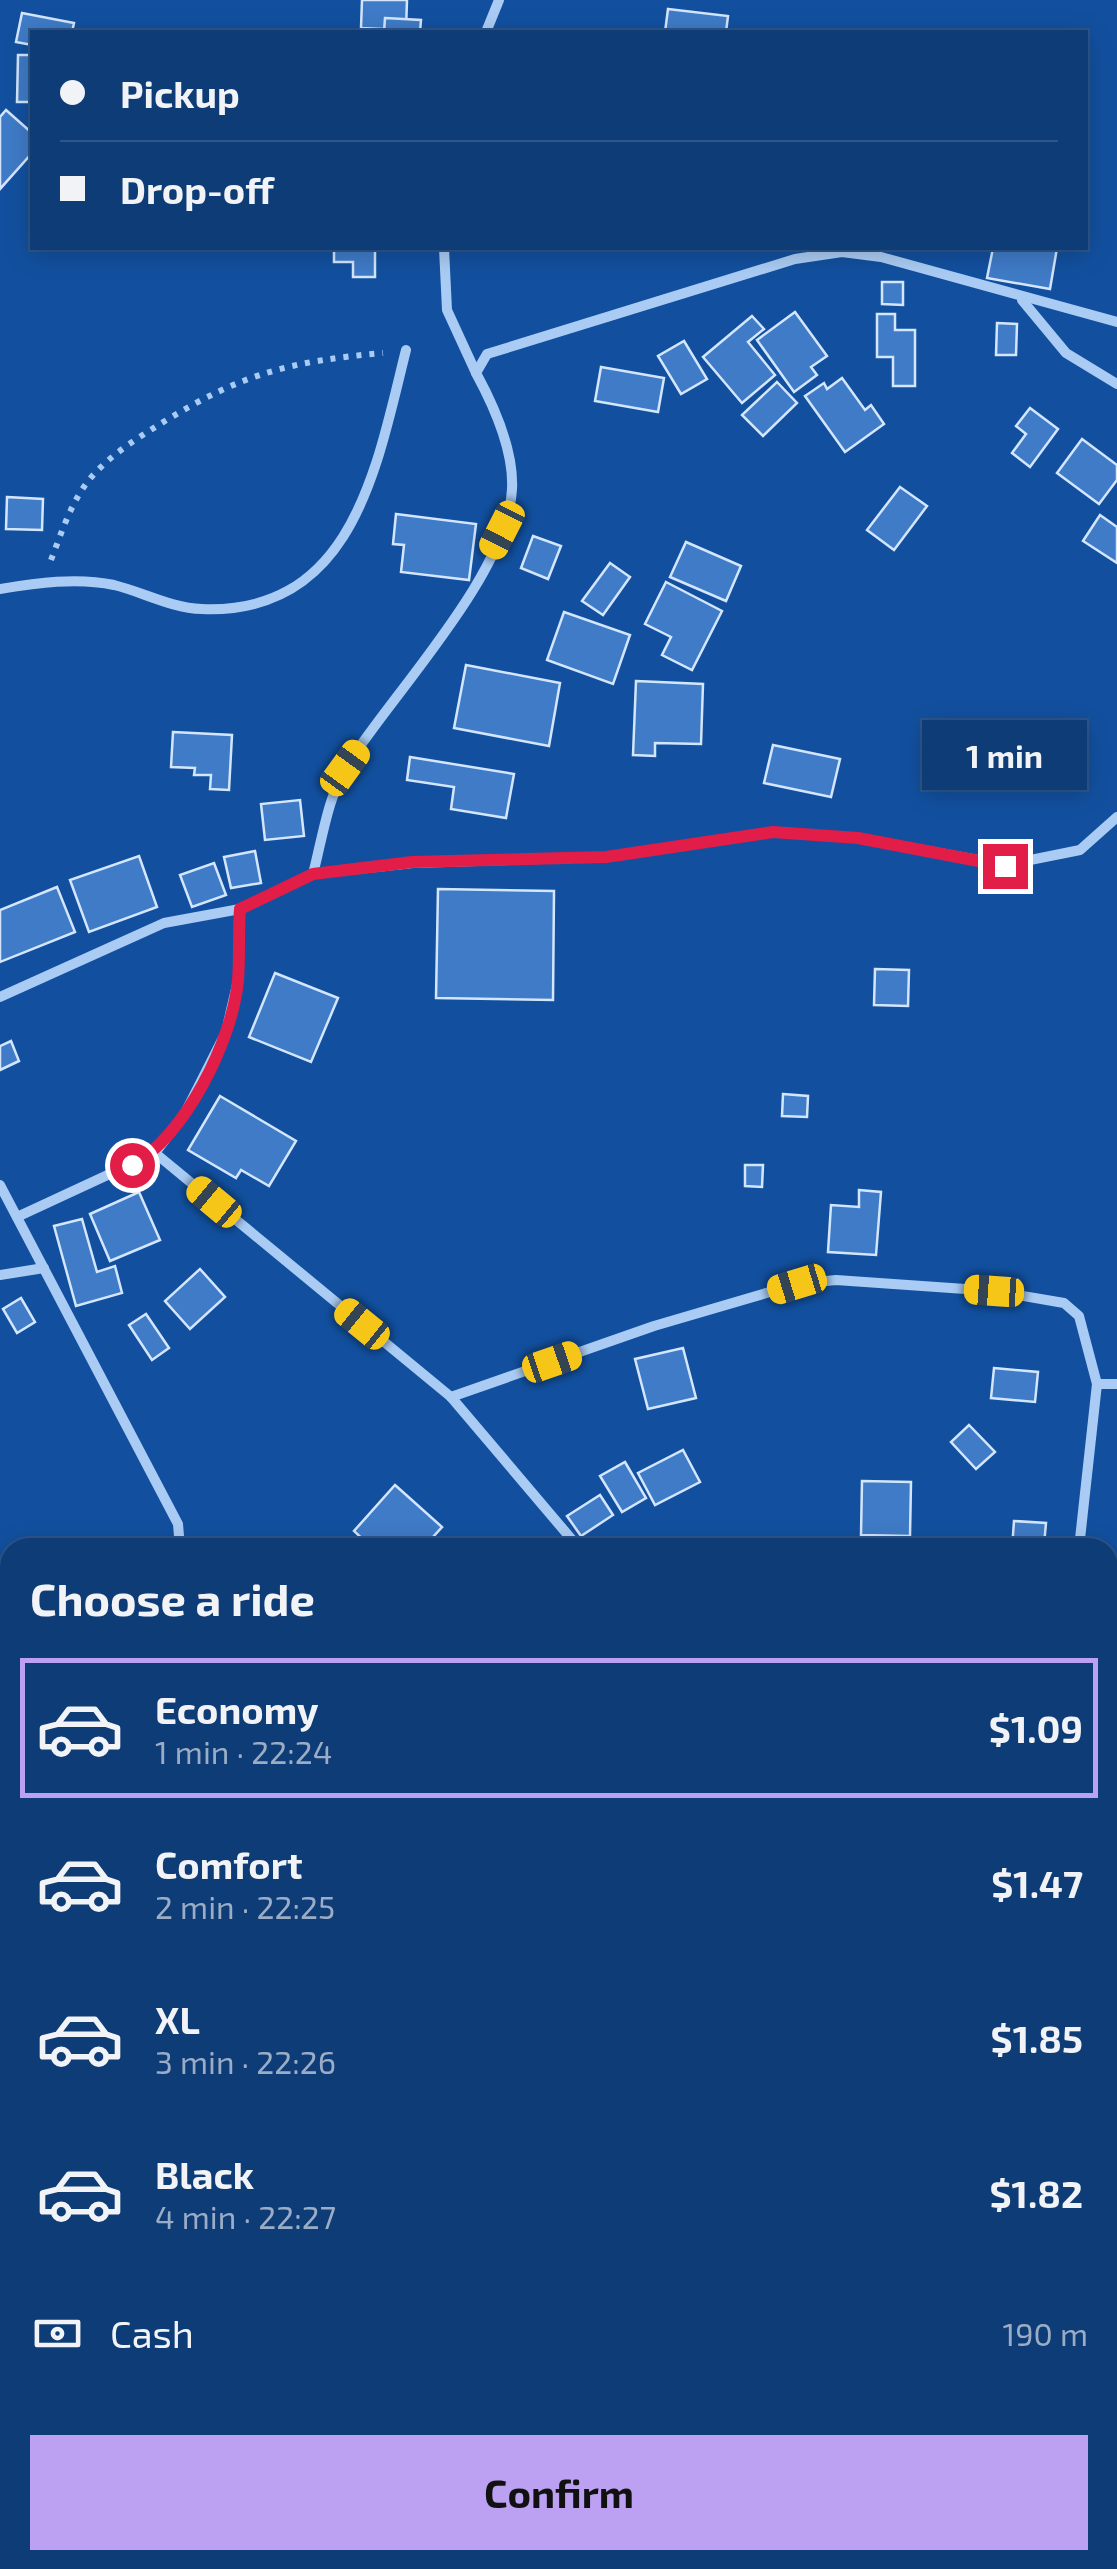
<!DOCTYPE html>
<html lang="en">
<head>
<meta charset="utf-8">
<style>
	:root { --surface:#0e3c77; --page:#1c477f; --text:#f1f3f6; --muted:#9badc6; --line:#2e5689; --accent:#bca0f2 }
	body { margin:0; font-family:"Exo 2",sans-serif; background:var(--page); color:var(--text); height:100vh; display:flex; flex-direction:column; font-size:38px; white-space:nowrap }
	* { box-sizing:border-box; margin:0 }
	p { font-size:32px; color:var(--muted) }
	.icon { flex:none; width:55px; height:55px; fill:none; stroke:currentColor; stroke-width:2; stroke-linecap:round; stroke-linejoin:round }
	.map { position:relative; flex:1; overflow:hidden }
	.side { position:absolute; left:0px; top:1538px; width:1118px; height:1032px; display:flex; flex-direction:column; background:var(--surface); border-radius:30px 30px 0 0; box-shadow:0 5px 25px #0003,0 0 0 2px var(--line) }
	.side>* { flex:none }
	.top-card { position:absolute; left:30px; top:30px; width:1058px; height:220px; border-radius:0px; box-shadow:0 5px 25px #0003,0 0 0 2px var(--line); display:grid; align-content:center; height:220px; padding:0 30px; background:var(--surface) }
	.end { position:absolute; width:45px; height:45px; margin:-22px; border:12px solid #e11d48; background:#fff; box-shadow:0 0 0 5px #fff }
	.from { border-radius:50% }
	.bubble { position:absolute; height:70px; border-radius:0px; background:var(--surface); box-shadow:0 5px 25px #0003,0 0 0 2px var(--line); font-size:32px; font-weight:700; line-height:70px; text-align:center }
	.car { position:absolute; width:30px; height:60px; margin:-30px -15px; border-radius:12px; box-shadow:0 0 8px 2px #0007; background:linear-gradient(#f5c518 24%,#345 0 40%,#f5c518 0 76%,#345 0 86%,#f5c518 0) }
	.top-card b { display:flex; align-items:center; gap:35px; height:95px; font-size:38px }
	.top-card b+b { border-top:2px solid var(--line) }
	.top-card i { width:25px; height:25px; background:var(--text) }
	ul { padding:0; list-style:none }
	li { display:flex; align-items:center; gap:30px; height:140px; margin:0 20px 15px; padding:0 10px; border:5px solid transparent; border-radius:0px }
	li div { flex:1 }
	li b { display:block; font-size:38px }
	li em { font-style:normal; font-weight:700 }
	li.on { border-color:var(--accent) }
	li>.icon { width:90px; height:90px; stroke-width:1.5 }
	h2 { padding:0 30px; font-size:45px; line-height:120px }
	.pay { display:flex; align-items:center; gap:25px; height:110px; padding:0 30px; font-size:38px }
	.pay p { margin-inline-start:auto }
	.action { display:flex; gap:20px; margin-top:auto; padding:20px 30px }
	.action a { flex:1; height:115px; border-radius:0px; background:var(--accent); color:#111; font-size:40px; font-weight:700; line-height:115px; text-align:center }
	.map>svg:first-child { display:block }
</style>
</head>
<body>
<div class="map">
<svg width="1117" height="2569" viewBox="0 0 1117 2569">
	<rect width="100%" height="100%" fill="#12509f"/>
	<g fill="#3f7bc7" stroke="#d3e6fe" stroke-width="2.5">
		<path d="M362,0H407L406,30L361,28Z"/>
		<path d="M668,9L728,16L726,32H665Z"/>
		<path d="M22,13L74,23L72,32H32V45L16,42Z"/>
		<path d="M385,18L421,20L420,32H384Z"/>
		<path d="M18,55H32V102H17Z"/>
		<path d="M6,110L32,133V153L0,189V117Z"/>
		<path d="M334,248H375V277H353V262H334Z"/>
		<path d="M993,248H1057L1050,289L987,278Z"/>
		<path d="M882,282H903V305L882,304Z"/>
		<path d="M795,312L827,356L811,367L817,375L794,392L757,340Z"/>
		<path d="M877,314H895V330H915V386H893V357H877Z"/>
		<path d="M752,316L764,329L748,342L775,375L742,403L703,357Z"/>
		<path d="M997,323L1017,324L1016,355H996Z"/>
		<path d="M684,341L707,379L681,394L658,356Z"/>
		<path d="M601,367L664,378L658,412L595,401Z"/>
		<path d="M842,378L865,410L871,405L884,424L845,452L805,396L824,383L827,389Z"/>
		<path d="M777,382L797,403L763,436L742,415Z"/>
		<path d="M1030,408L1058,429L1030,467L1012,453L1026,434L1016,426Z"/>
		<path d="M1082,439L1117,465V480L1099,504L1057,473Z"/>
		<path d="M900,487L927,506L894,550L867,530Z"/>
		<path d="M7,497L43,499L42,530L6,529Z"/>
		<path d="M396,514L476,524L469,580L401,572L404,545L393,544Z"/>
		<path d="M1100,515L1117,527V563L1083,541Z"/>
		<path d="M533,536L561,546L548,579L521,568Z"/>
		<path d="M686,542L741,566L726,601L670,577Z"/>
		<path d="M610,563L630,577L603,615L582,601Z"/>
		<path d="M666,582L722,611L692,670L662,655L671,637L645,624Z"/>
		<path d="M564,612L630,635L613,684L547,660Z"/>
		<path d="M466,665L560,683L549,746L454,728Z"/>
		<path d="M636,681L703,684L701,744L655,743V756L633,755Z"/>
		<path d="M173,732L232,735L229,790L210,789L211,775H194L195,768L171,767Z"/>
		<path d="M773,745L840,759L831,797L764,783Z"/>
		<path d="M410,757L514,774L506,818L451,809L454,787L407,780Z"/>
		<path d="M300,800L304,836L265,840L261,804Z"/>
		<path d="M255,851L261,883L231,888L224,857Z"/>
		<path d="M139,856L157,907L89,932L70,880Z"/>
		<path d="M214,863L226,895L192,907L180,875Z"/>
		<path d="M57,887L75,932L0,962V910Z"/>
		<path d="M438,889L554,891L553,1000L436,998Z"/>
		<path d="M875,969L909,970L908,1006L874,1005Z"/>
		<path d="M275,973L338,998L311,1062L249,1037Z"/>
		<path d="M11,1041L19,1061L0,1070V1046Z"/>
		<path d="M783,1094L808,1096L807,1117L782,1116Z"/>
		<path d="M220,1096L296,1141L269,1186L241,1170L236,1178L188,1150Z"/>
		<path d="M745,1165H763L762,1187L745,1186Z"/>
		<path d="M859,1190L881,1192L876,1255L828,1252L831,1205L859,1207Z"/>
		<path d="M139,1192L160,1240L110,1261L90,1214Z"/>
		<path d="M82,1219L97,1272L115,1266L122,1293L76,1306L54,1226Z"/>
		<path d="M200,1269L225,1297L190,1329L165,1301Z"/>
		<path d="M21,1298L35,1322L17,1333L3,1309Z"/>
		<path d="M146,1314L169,1348L152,1360L129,1325Z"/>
		<path d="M683,1348L696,1398L648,1409L635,1359Z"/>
		<path d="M994,1368L1038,1372L1035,1402L991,1398Z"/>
		<path d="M969,1425L995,1452L976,1469L951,1442Z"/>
		<path d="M683,1450L700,1482L655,1505L638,1473Z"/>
		<path d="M625,1462L646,1498L622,1512L600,1476Z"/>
		<path d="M862,1481L911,1482L910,1536L861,1535Z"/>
		<path d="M395,1485L442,1527L423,1548H372L354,1531Z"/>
		<path d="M600,1495L613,1515L581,1536L567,1516Z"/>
		<path d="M1014,1521L1046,1523L1044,1545L1059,1548H1012Z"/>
		<path d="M10,1701V1732L0,1733V1702Z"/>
	</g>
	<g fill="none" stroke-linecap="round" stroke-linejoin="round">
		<g stroke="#aaccf4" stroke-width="6" stroke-dasharray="5 8" stroke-linecap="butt">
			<path d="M51,560C63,529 73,495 97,471C116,451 141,436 165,421C243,373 293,361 383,353"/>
			<path d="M508,2560L510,2569"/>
		</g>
		<g stroke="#aaccf4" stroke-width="10">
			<path d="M486,32L499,0"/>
			<path d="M444,248L447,310L476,373"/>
			<path d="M1022,300L1066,353L1117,384"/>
			<path d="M0,589C36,583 77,577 114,585C143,592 171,608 202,609C354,615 377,465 406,350"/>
			<path d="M313,874C322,840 328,795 348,764C393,693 508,574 512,489C514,450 494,406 476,373L487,354L795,259L842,252L881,257L1117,322"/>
			<path d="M0,997L164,923L240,909L313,874L413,863L606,857L773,832L858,838L1005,865L1080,850L1117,817"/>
			<path d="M155,1153L451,1397L579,1548"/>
			<path d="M0,1185L178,1524L180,1548"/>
			<path d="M17,1217L155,1153L184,1115L226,1032L238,980L240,909"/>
			<path d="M0,1275L44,1268"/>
			<path d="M1097,1384H1117"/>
			<path d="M451,1397L654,1326L797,1284L836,1280L994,1291L1064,1303L1079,1316L1097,1384L1079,1548"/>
			<path d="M0,1664L10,1663"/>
			<path d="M1108,1690H1117"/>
			<path d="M0,2116L10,2105"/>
			<path d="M1108,2205L1117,2210"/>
			<path d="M132,2560L134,2569"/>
		</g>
	</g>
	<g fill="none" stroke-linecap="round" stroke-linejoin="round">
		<path stroke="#e11d48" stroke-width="12" d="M132,1165C185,1137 233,1039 238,980C240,956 238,933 240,909L313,874L412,862L606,857L773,832L858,838L1005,866"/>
	</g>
</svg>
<i class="end from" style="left:132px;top:1165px"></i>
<i class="end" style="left:1005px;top:866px"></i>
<div class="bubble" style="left:922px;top:720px;width:165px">1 min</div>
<i class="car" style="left:502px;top:530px;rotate:207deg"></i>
<i class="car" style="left:345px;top:768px;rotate:36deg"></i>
<i class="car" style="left:214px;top:1202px;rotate:310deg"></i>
<i class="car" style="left:797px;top:1284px;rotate:253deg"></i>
<i class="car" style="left:994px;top:1291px;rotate:274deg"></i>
<i class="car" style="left:362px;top:1324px;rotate:309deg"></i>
<i class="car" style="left:552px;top:1362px;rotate:71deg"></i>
<div class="top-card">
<b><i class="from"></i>Pickup</b>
<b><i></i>Drop-off</b>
</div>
<section class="side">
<h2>Choose a ride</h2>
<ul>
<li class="on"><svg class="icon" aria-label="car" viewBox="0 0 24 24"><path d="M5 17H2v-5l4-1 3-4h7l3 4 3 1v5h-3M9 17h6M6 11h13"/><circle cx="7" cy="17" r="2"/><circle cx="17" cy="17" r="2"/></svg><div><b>Economy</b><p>1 min · 22:24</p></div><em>$1.09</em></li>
<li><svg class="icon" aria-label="car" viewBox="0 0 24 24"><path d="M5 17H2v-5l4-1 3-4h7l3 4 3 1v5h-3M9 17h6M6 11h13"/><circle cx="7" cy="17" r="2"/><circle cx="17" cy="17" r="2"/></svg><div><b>Comfort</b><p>2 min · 22:25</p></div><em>$1.47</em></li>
<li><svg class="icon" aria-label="car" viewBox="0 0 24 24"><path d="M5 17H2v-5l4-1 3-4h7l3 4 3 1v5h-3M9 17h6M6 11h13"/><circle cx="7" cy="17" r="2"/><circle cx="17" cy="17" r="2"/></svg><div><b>XL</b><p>3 min · 22:26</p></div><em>$1.85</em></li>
<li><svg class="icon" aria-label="car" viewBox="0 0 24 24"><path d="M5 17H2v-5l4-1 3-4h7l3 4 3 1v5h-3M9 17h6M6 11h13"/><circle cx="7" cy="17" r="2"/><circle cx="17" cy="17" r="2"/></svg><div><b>Black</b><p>4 min · 22:27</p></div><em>$1.82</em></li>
</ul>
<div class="pay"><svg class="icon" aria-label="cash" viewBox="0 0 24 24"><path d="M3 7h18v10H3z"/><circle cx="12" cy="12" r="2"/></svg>Cash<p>190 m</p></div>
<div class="action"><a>Confirm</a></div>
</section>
</div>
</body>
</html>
